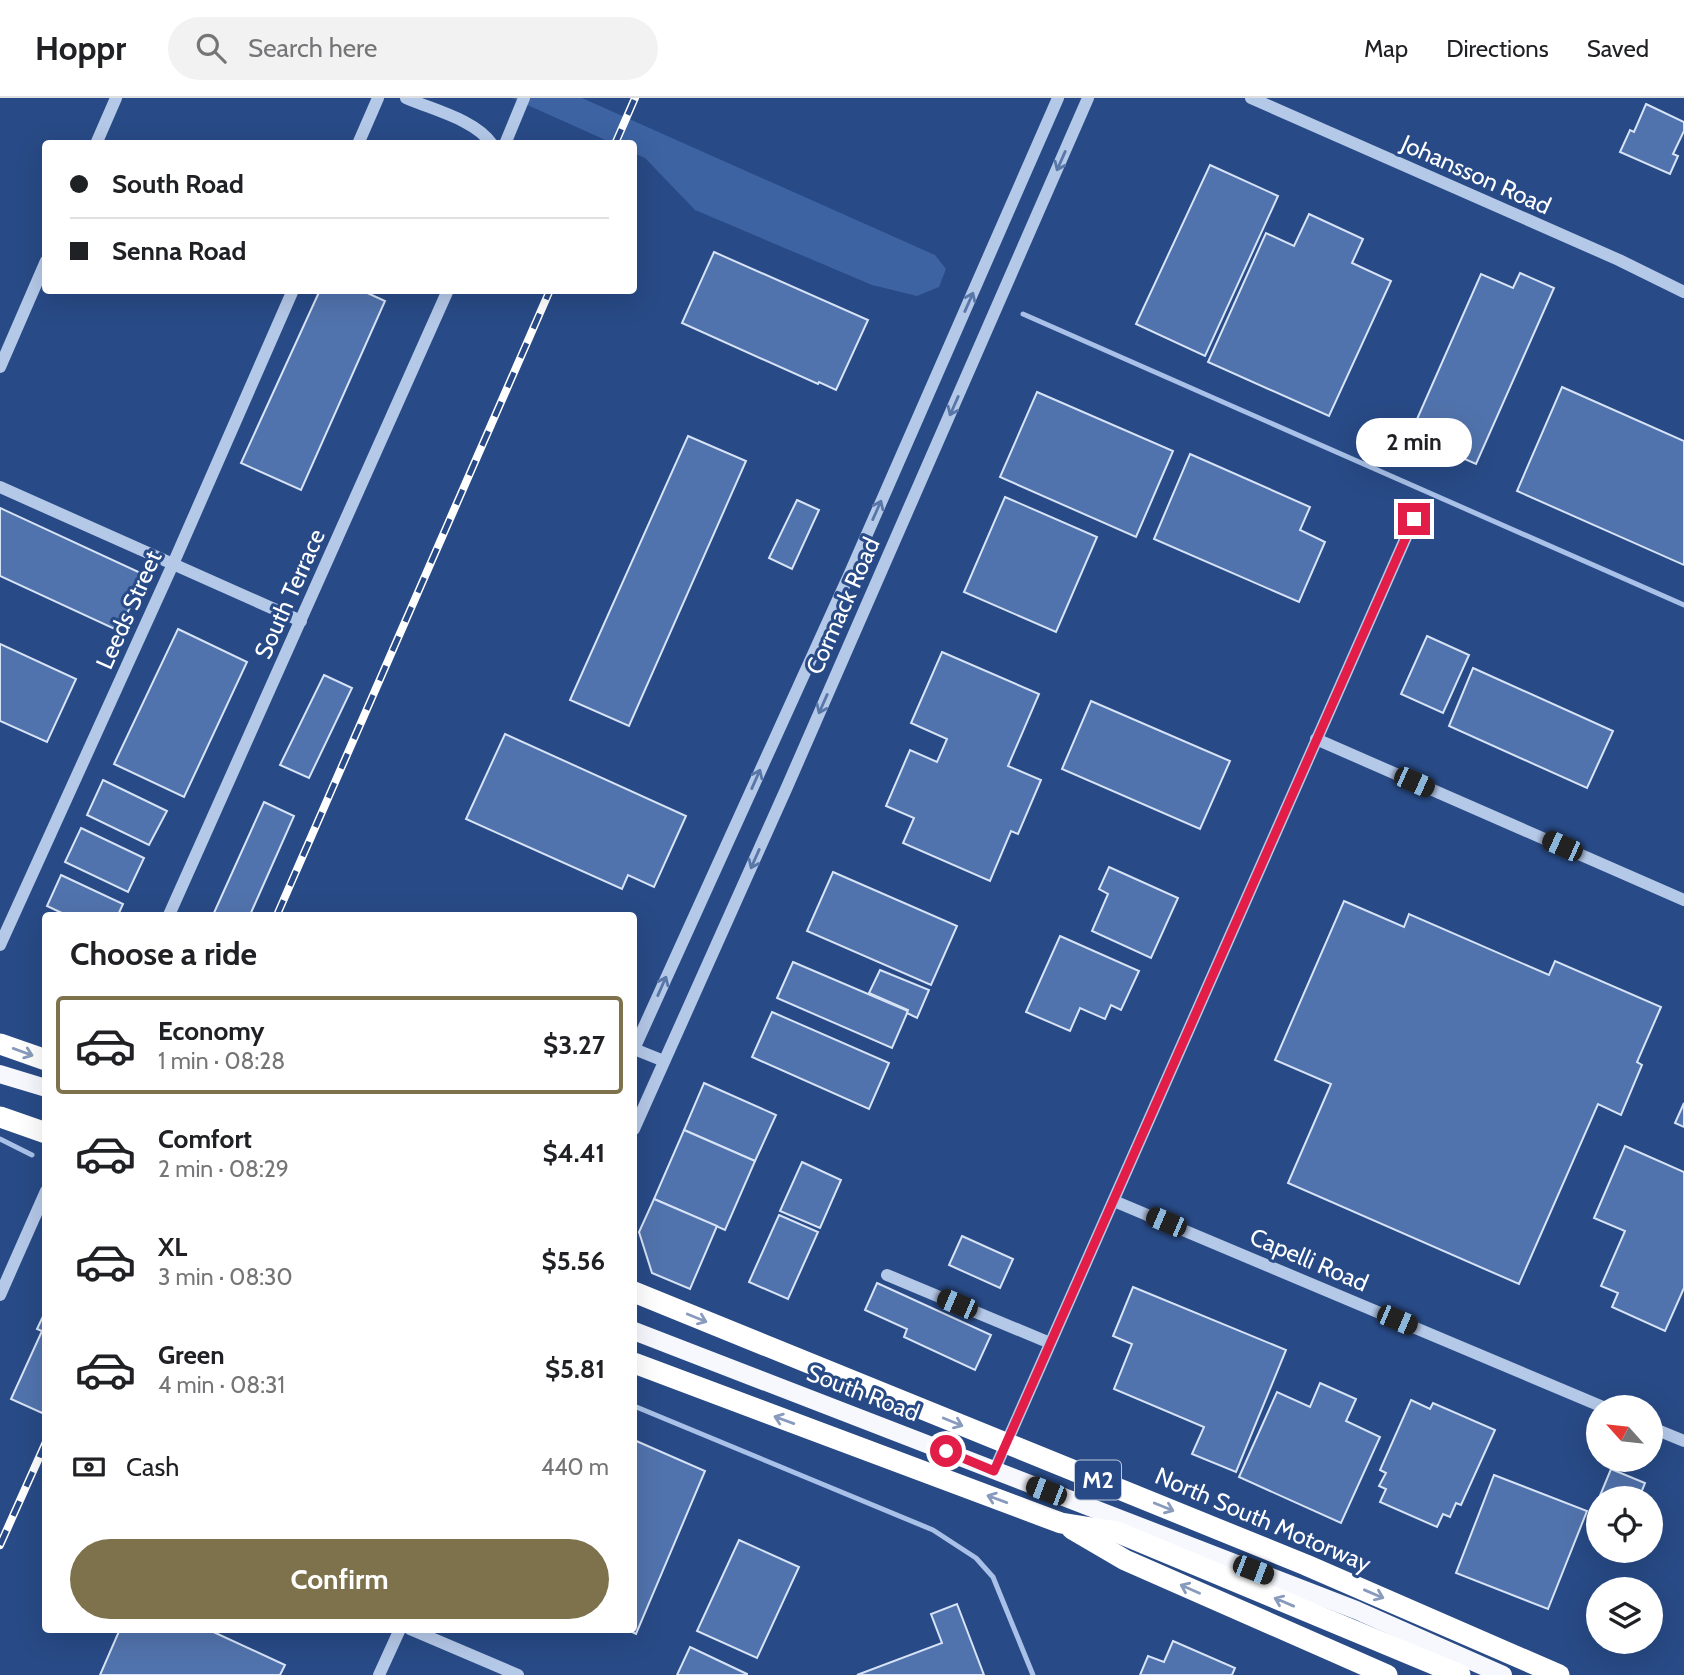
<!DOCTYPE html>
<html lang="en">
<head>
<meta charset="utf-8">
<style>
	:root { --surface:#fff; --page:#f2f2f2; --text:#202124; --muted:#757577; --line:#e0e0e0; --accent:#7d724b }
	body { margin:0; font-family:Cabin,sans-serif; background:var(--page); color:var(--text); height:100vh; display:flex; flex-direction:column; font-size:26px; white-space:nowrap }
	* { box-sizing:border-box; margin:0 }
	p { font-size:23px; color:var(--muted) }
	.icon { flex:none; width:38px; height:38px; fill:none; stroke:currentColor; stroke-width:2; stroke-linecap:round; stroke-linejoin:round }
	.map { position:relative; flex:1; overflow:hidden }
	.details { position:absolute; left:42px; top:814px; width:595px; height:721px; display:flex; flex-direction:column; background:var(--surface); border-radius:7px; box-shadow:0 7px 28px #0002 }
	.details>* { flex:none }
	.banner { position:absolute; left:42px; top:42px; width:595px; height:154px; border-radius:7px; box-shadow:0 7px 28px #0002; display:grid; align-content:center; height:154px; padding:0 28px; background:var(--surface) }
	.needle { width:46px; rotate:297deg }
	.fabs { position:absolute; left:1586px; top:1297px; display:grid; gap:14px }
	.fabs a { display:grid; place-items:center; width:77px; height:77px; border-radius:50%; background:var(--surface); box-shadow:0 7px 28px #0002; font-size:35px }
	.end { position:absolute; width:32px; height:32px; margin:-16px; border:9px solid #e11d48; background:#fff; box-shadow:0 0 0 4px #fff }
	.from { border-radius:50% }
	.bubble { position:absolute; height:49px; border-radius:24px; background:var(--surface); box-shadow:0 7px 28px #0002; font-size:23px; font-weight:700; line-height:49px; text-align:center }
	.car { position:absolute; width:21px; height:42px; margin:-21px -10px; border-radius:9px; box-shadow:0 0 5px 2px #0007; background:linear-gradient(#222 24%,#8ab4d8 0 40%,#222 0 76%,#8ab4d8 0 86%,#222 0) }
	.banner b { display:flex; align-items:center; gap:24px; height:66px; font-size:26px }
	.banner b+b { border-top:2px solid var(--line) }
	.banner i { width:18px; height:18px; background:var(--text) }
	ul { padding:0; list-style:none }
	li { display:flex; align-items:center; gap:21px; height:98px; margin:0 14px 10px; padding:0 14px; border:4px solid transparent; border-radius:7px }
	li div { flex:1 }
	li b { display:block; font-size:26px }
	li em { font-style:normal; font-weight:700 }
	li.active { border-color:var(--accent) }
	li>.icon { width:63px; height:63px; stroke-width:1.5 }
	h2 { padding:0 28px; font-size:32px; line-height:84px }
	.pay { display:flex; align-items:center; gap:18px; height:77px; padding:0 28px; font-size:26px }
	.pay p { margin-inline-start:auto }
	.cta { display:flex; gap:14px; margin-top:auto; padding:14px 28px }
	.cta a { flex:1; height:80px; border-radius:42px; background:var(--accent); color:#fff; font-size:28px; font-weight:700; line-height:80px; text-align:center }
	header { display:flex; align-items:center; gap:42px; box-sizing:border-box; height:98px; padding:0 35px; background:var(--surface); border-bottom:2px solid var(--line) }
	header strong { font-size:33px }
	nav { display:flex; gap:38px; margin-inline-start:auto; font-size:24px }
	.search { width:490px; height:63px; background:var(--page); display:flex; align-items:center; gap:18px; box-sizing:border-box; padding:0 24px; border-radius:38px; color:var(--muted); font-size:26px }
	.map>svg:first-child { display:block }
</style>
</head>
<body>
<header>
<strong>Hoppr</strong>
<div class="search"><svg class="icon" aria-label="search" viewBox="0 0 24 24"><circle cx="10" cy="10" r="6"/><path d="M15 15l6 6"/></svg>Search here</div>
<nav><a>Map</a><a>Directions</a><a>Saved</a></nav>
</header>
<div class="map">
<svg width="1684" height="1577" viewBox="0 0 1684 1577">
	<rect width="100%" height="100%" fill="#284a86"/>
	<path fill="#3d63a2" d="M512,0H582L935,157L946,171L939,189L917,198L872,187L695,112L645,60L634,55V46L612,45Z"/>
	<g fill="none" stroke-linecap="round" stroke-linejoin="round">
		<g stroke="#a9c1e8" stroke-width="5">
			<path d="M1023,216L1684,507"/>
			<path d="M0,1041L32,1057"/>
			<path d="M634,1308L933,1432L976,1460L993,1479L1033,1577"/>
		</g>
	</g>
	<g fill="#5173ad" stroke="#d7e3f6" stroke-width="2">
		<path d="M1646,6L1684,24V33L1673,56L1678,58L1670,76L1620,54L1630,32L1634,34Z"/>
		<path d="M1210,67L1278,98L1205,258L1136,226Z"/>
		<path d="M1309,116L1363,141L1352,165L1391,183L1329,318L1208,264L1266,135L1294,148Z"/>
		<path d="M714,154L868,222L836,292L819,284L818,286L682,225Z"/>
		<path d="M1520,175L1554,190L1476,366L1410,337L1481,176L1513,190Z"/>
		<path d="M320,192H361L385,203L301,392L241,365Z"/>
		<path d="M1562,289L1684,343V467L1517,393Z"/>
		<path d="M1037,294L1173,353L1136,439L1000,379Z"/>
		<path d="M688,338L746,363L629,628L570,602Z"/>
		<path d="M1190,356L1310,409L1300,432L1325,444L1299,504L1154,441Z"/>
		<path d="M1005,399L1097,439L1056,534L964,494Z"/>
		<path d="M797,402L819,412L792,471L769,460Z"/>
		<path d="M0,410L145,477L119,533L0,478Z"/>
		<path d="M178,531L247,564L184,699L114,666Z"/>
		<path d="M1427,538L1469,557L1443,615L1401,596Z"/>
		<path d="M0,546L76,581L47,644L0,623Z"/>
		<path d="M942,554L1039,596L1008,668L1041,682L1018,736L1011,733L990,783L903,745L914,720L886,708L910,652L937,664L947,641L911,625Z"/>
		<path d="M1473,570L1613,633L1587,690L1449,628Z"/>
		<path d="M324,577L352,590L309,680L280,667Z"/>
		<path d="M1091,603L1230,663L1200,731L1062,671Z"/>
		<path d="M505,636L686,718L654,789L628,777L622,791L466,721Z"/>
		<path d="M103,682L167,713L149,747L87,717Z"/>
		<path d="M264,704L294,718L250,817H213Z"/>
		<path d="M81,730L144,760L128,794L65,764Z"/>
		<path d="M1109,769L1178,800L1151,860L1092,833L1108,796L1099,791Z"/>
		<path d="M833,774L957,828L931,887L807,833Z"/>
		<path d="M61,777L123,806L118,817H66L47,808Z"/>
		<path d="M1344,803L1404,829L1409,816L1549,877L1555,863L1661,909L1637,964L1642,967L1621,1017L1598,1006L1519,1186L1288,1085L1331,986L1275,962Z"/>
		<path d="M1060,838L1139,873L1121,912L1111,907L1105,921L1080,910L1070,933L1026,914Z"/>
		<path d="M793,864L908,913L892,950L777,900Z"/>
		<path d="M880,872L929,892L917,920L907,915L908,912L869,895Z"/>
		<path d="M772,914L889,965L869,1011L752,959Z"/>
		<path d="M704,985L776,1017L755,1063L684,1032Z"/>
		<path d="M1684,1005V1029L1675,1025Z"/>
		<path d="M684,1032L755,1063L725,1132L654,1101Z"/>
		<path d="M1625,1048L1684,1074V1190L1665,1233L1612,1209L1618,1195L1601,1188L1625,1133L1594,1120Z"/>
		<path d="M802,1064L841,1082L820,1130L780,1113Z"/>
		<path d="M654,1101L717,1128L690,1191L652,1175L639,1134Z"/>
		<path d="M779,1117L818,1134L788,1201L749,1184Z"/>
		<path d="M962,1138L1013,1161L1000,1190L949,1167Z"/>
		<path d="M877,1185L991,1237L975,1272L904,1239L907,1231L865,1212Z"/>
		<path d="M1133,1189L1286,1252L1236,1374L1192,1356L1204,1329L1114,1291L1132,1246L1113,1238Z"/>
		<path d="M46,1212V1306L42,1315L11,1301L42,1233L37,1231Z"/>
		<path d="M1320,1285L1356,1301L1346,1323L1380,1339L1341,1425L1239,1379L1277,1294L1310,1309Z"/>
		<path d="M1411,1302L1430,1311L1433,1305L1495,1332L1461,1407L1456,1405L1450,1419L1443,1416L1437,1429L1380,1404L1386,1391L1379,1388L1386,1375L1380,1372Z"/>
		<path d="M634,1342L705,1373L636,1536L626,1531H634Z"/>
		<path d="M1611,1371L1645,1385L1639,1400H1599Z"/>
		<path d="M1494,1377L1587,1413L1548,1511L1456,1475Z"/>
		<path d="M1598,1402V1424L1590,1420Z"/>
		<path d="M739,1442L799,1469L757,1560L697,1533Z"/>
		<path d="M957,1506L984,1577H857L942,1545L931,1516Z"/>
		<path d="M120,1531H207L285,1567L280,1577H100Z"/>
		<path d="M1173,1543L1235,1570L1232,1577H1140L1148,1558L1164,1564Z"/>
		<path d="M690,1549L747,1576V1577H677Z"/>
	</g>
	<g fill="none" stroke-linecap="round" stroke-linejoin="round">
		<g stroke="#b4c8e8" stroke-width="12">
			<path d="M406,0C433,12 474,21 492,46"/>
			<path d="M1251,0L1619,162L1684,194"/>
			<path d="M96,46L116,0"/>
			<path d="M358,46L378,0"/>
			<path d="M505,46L524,0"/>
			<path d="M0,269L46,163"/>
			<path d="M0,389L301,523"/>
			<path d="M1316,641L1684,802"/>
			<path d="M169,817L448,192"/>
			<path d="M0,847L173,466L293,192"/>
			<path d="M634,951L850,475L1058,0"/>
			<path d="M634,951L664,963"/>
			<path d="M634,1031L787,689L1088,0"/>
			<path d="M1114,1103L1603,1309"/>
			<path d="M887,1177L1050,1245"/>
			<path d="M0,1197L46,1093"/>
			<path d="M1650,1329L1684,1343"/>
			<path d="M994,1373L1414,421"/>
			<path d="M410,1531L518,1577"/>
			<path d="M379,1577L400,1531"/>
		</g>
		<g stroke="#f6f8fe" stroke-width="18">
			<path d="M0,976L46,990"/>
			<path d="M634,1233L1356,1512L1503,1577"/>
		</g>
		<g stroke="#fff" stroke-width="21">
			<path d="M0,946L46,962"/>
			<path d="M0,1019L46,1035"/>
			<path d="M634,1265L1061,1425L1117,1434L1460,1577"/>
			<path d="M1072,1431L1125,1462L1387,1577"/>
		</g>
		<g stroke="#fff" stroke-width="8">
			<g id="rail">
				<path d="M615,46L635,0"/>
				<path d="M277,817L550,192"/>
				<path d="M0,1447L46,1344"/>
			</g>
		</g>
		<use href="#rail" stroke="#284a86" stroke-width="5" stroke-dasharray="16" stroke-linecap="butt"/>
		<path stroke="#fff" stroke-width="21" d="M634,1194L1306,1467L1559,1577"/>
	</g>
	<defs><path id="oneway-shaft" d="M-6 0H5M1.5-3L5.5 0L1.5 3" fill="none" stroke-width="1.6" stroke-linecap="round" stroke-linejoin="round" transform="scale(1.75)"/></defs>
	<g stroke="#5976a8">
		<use href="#oneway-shaft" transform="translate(1061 63) rotate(114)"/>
		<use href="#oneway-shaft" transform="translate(969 204) rotate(-66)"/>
		<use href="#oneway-shaft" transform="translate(954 308) rotate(114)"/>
		<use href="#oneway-shaft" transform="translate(877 412) rotate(-66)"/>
		<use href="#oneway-shaft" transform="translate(823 606) rotate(114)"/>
		<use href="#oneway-shaft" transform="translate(756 681) rotate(-66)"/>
		<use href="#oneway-shaft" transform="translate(755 761) rotate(114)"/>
		<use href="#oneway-shaft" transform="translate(662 888) rotate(-66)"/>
	</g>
	<g stroke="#899bbc">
		<use href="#oneway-shaft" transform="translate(23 954) rotate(20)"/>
		<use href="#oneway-shaft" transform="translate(697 1220) rotate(22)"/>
		<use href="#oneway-shaft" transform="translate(784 1322) rotate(-160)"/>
		<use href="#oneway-shaft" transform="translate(953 1324) rotate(22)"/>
		<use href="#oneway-shaft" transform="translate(997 1401) rotate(-160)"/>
		<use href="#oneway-shaft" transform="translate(1164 1409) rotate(22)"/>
		<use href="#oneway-shaft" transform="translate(1190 1491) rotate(-156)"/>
		<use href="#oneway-shaft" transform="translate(1374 1496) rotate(23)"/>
		<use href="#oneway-shaft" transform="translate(1284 1504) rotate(-157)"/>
	</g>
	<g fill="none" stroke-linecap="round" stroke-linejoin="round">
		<path stroke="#e11d48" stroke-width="9" d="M946,1353L994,1373L1414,421"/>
	</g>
	<g text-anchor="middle" stroke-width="6" stroke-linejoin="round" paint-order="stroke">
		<rect fill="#284a86" stroke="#bec9db" stroke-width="2" x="1075" y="1362.5" width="46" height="39" rx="5"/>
		<g font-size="23" font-weight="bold" fill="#fff">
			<text x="1098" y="1390">M2</text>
		</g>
		<g font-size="24" fill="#fff" stroke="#284a86">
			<text transform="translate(1476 77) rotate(24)" y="8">Johansson Road</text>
			<text transform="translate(290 496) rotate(-66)" y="8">South Terrace</text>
			<text transform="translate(843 508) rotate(-66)" y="8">Cormack Road</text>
			<text transform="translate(129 512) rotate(-66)" y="8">Leeds Street</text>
			<text transform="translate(1309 1162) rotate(23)" y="8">Capelli Road</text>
			<text transform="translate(863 1295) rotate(21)" y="8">South Road</text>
			<text transform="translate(1263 1422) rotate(23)" y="8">North South Motorway</text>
		</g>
	</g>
</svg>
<div class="fabs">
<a><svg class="needle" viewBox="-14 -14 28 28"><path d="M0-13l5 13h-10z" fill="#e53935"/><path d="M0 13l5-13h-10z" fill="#757577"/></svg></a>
<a><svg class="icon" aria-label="locate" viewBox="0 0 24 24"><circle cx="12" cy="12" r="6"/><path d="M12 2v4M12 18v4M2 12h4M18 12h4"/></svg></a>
<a><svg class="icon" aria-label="layers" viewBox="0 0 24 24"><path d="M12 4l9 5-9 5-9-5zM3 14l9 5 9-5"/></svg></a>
</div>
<i class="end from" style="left:946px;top:1353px"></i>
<i class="end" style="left:1414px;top:421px"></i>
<div class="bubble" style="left:1356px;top:320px;width:116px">2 min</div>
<i class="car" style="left:1414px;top:684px;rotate:114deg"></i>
<i class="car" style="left:1562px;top:748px;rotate:294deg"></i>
<i class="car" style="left:1166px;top:1124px;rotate:293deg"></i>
<i class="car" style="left:957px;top:1206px;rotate:293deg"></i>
<i class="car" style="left:1397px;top:1222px;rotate:113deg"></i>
<i class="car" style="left:1046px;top:1393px;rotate:291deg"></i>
<i class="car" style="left:1253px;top:1472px;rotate:111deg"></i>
<div class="banner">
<b><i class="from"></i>South Road</b>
<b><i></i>Senna Road</b>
</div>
<section class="details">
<h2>Choose a ride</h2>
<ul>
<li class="active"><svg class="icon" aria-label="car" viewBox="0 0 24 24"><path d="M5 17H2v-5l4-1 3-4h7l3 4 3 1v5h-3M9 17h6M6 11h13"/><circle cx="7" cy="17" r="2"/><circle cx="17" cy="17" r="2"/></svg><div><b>Economy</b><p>1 min · 08:28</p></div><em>$3.27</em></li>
<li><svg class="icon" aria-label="car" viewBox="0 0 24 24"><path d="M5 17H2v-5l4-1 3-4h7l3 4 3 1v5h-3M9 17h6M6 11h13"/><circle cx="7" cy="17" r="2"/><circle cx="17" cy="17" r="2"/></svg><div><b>Comfort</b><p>2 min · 08:29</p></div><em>$4.41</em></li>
<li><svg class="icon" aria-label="car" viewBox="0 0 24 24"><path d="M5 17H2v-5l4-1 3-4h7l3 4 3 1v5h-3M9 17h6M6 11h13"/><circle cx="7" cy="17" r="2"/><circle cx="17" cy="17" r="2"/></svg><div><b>XL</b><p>3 min · 08:30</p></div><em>$5.56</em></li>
<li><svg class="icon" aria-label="car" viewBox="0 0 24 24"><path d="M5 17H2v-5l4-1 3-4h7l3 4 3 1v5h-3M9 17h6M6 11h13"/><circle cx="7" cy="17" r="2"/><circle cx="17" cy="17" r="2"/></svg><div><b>Green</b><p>4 min · 08:31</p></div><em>$5.81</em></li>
</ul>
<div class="pay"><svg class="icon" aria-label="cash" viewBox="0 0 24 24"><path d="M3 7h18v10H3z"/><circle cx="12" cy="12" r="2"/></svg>Cash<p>440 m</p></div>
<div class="cta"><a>Confirm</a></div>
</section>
</div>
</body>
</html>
